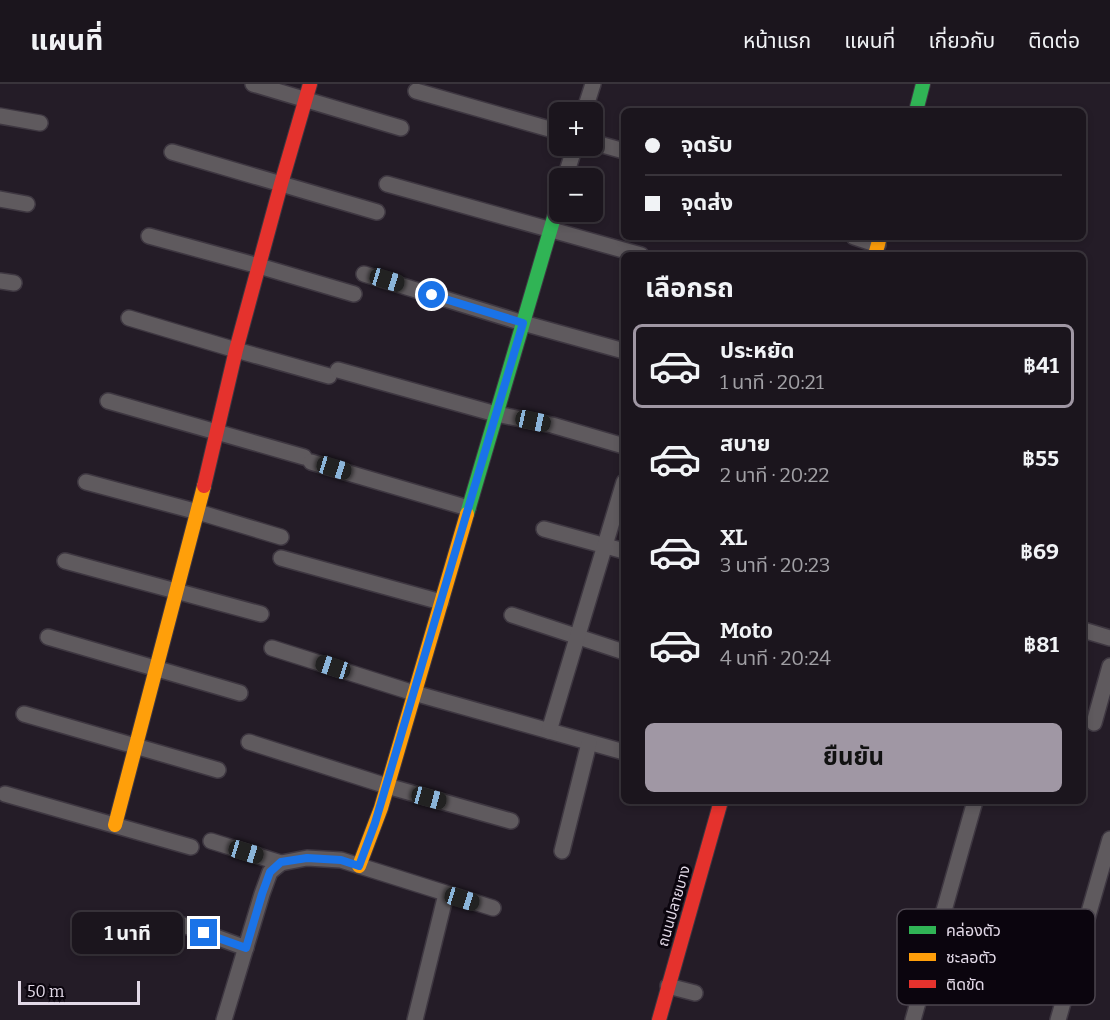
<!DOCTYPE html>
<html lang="th">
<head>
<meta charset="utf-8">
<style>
	:root { --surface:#1b151d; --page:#241e26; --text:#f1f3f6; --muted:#a09fa4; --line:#39343b; --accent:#a097a4 }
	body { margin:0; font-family:Bitter,"Noto Sans Thai",serif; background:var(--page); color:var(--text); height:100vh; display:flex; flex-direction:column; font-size:22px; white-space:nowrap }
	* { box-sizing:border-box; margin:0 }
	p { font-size:20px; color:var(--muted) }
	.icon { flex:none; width:33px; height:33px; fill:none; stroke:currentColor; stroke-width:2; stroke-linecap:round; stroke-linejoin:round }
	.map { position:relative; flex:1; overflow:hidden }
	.panel { position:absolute; left:621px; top:168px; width:465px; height:552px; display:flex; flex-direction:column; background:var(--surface); border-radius:9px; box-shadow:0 3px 9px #0003,0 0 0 2px var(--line) }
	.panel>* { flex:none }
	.banner { position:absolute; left:621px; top:24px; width:465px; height:132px; border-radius:9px; box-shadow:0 3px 9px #0003,0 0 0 2px var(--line); display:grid; align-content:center; height:132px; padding:0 24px; background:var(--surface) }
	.controls { position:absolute; left:549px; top:18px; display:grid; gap:12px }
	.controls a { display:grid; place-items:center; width:54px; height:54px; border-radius:9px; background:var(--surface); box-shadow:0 3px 9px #0003,0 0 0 2px var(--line); font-size:30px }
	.scale { position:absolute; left:18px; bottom:15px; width:122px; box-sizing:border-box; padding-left:6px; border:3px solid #e2d9e7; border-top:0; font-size:16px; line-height:21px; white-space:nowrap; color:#e2d9e7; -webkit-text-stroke:4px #0b050e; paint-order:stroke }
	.end { position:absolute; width:27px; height:27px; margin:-14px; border:8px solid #1a73e8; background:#fff; box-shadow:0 0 0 3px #fff }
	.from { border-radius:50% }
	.bubble { position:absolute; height:42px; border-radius:9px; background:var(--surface); box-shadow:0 3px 9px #0003,0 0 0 2px var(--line); font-size:20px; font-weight:700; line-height:42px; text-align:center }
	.car { position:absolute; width:18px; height:36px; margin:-18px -9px; border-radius:8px; box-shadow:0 0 4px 2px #0007; background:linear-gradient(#222 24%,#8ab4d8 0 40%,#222 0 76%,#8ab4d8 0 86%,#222 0) }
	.banner b { display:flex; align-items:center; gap:21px; height:57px; font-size:22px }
	.banner b+b { border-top:2px solid var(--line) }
	.banner i { width:15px; height:15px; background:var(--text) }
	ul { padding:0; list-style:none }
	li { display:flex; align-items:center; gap:18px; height:84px; margin:0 12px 9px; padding:0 12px; border:3px solid transparent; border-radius:9px }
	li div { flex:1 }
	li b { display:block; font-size:22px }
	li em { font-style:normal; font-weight:700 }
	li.selected { border-color:var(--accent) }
	li>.icon { width:54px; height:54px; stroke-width:1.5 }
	h2 { padding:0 24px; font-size:27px; line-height:72px }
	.action { display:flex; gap:12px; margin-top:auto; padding:12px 24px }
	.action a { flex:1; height:69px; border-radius:9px; background:var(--accent); color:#111; font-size:24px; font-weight:700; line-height:69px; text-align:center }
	header { display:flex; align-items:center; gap:36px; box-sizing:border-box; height:84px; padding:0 30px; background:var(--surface); border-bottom:2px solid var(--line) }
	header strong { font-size:28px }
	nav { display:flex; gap:33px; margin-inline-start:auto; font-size:21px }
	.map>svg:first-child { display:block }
</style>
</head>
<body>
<header>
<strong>แผนที่</strong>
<nav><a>หน้าแรก</a><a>แผนที่</a><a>เกี่ยวกับ</a><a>ติดต่อ</a></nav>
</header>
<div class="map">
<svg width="1110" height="936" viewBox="0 0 1110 936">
	<rect width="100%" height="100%" fill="#241c27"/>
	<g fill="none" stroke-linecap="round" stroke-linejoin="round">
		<g stroke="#3e3741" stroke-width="18">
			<g id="street">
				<path d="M253,0L401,44"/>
				<path d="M416,7L560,48"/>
				<path d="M584,28L593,0"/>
				<path d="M0,32L40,39"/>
				<path d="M592,58L624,67"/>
				<path d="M172,68L377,128"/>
				<path d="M565,94L575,62"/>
				<path d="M387,100L641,171"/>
				<path d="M0,115L27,120"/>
				<path d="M149,152L259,182L354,210"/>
				<path d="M854,153L878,161"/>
				<path d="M364,190L523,239L624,267"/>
				<path d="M0,197L14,199"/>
				<path d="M129,234L236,266L329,292"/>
				<path d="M338,286L496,330L552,341L624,362"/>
				<path d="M108,317L304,373"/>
				<path d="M311,378L468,424"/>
				<path d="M86,398L198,428L281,453"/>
				<path d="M544,445L624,467"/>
				<path d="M281,474L441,518"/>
				<path d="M65,477L261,530"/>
				<path d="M512,531L624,568"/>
				<path d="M1083,546L1110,554"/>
				<path d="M48,553L240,609"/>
				<path d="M272,564L414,609L624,668"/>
				<path d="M24,630L218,686"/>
				<path d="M1094,639L1110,582"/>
				<path d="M549,647L624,398"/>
				<path d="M249,658L387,702L511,737"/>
				<path d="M5,710L191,763"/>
				<path d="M211,757L281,779"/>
				<path d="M562,767L589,659"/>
				<path d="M183,841L246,864"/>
				<path d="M668,902L695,909"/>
				<path d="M224,936L262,810L270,788L281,779L307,774L341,776L493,824"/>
				<path d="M415,936L446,810"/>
				<path d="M913,936L975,717"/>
				<path d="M1058,936L1110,755"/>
			</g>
		</g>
		<g stroke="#3e3741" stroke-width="16">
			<g id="fast">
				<path d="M916,27L923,0"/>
				<path d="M467,430L560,113"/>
			</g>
		</g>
		<g stroke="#3e3741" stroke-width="16">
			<g id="slow">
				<path d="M875,171L880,153"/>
				<path d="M115,741L204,402"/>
				<path d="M359,782L381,724L467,430"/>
			</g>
		</g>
		<g stroke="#3e3741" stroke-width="16">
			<g id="jam">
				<path d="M204,402L236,266L281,100L310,0"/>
				<path d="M659,936L721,717"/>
			</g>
		</g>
		<use href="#street" stroke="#5f5a5e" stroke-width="15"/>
		<use href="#fast" stroke="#30b455" stroke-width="14"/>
		<use href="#slow" stroke="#ff9f0a" stroke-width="14"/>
		<use href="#jam" stroke="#e5322d" stroke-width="14"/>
	</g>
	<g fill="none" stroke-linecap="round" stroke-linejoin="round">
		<path stroke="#1a73e8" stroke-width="8" d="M204,849L246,864L262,810L270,788L281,778L307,774L341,776L359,782L375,739L523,239L432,211"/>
	</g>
	<g text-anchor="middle" stroke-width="6" stroke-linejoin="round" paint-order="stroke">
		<g font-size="15" fill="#e2d9e7" stroke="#0b050e">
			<text transform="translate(674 822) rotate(-74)" y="5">ถนนปลายบาง</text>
		</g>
	</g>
	<rect x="897" y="825" width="198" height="96" rx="9" fill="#0b050e" stroke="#4c454f" stroke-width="1.5"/>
	<rect x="909" y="842" width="27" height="8" fill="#30b455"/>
	<rect x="909" y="869" width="27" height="8" fill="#ff9f0a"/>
	<rect x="909" y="896" width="27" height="8" fill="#e5322d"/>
	<g font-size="16" fill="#e2d9e7">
		<text x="946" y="852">คล่องตัว</text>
		<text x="946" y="879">ชะลอตัว</text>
		<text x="946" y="906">ติดขัด</text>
	</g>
</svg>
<div class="controls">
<a>+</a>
<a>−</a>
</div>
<div class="scale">50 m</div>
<i class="end from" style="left:432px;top:211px"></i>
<i class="end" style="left:204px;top:849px"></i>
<div class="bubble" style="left:72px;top:828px;width:111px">1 นาที</div>
<i class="car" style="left:387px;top:196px;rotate:107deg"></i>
<i class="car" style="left:533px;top:337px;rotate:102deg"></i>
<i class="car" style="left:334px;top:384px;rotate:107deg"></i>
<i class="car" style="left:333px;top:583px;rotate:288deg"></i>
<i class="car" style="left:429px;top:714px;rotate:105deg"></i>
<i class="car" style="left:246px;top:768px;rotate:107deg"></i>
<i class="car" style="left:462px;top:815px;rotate:107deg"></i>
<div class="banner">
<b><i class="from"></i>จุดรับ</b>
<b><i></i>จุดส่ง</b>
</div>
<section class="panel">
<h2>เลือกรถ</h2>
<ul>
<li class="selected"><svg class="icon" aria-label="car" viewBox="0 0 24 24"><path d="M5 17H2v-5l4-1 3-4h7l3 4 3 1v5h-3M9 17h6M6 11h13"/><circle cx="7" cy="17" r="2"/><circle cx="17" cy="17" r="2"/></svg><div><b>ประหยัด</b><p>1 นาที · 20:21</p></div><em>฿41</em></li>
<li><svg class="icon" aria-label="car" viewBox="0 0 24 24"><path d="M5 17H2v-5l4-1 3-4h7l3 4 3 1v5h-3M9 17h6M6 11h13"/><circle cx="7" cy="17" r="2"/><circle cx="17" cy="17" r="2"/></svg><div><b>สบาย</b><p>2 นาที · 20:22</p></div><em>฿55</em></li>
<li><svg class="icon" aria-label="car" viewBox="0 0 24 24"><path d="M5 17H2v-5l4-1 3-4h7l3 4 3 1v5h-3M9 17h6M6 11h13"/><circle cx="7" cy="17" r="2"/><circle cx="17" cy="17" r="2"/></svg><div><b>XL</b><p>3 นาที · 20:23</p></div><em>฿69</em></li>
<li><svg class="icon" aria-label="car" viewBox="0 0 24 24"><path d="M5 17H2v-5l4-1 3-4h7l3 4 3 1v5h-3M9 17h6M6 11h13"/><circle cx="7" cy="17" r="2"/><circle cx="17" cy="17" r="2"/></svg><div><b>Moto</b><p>4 นาที · 20:24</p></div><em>฿81</em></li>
</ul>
<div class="action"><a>ยืนยัน</a></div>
</section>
</div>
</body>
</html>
